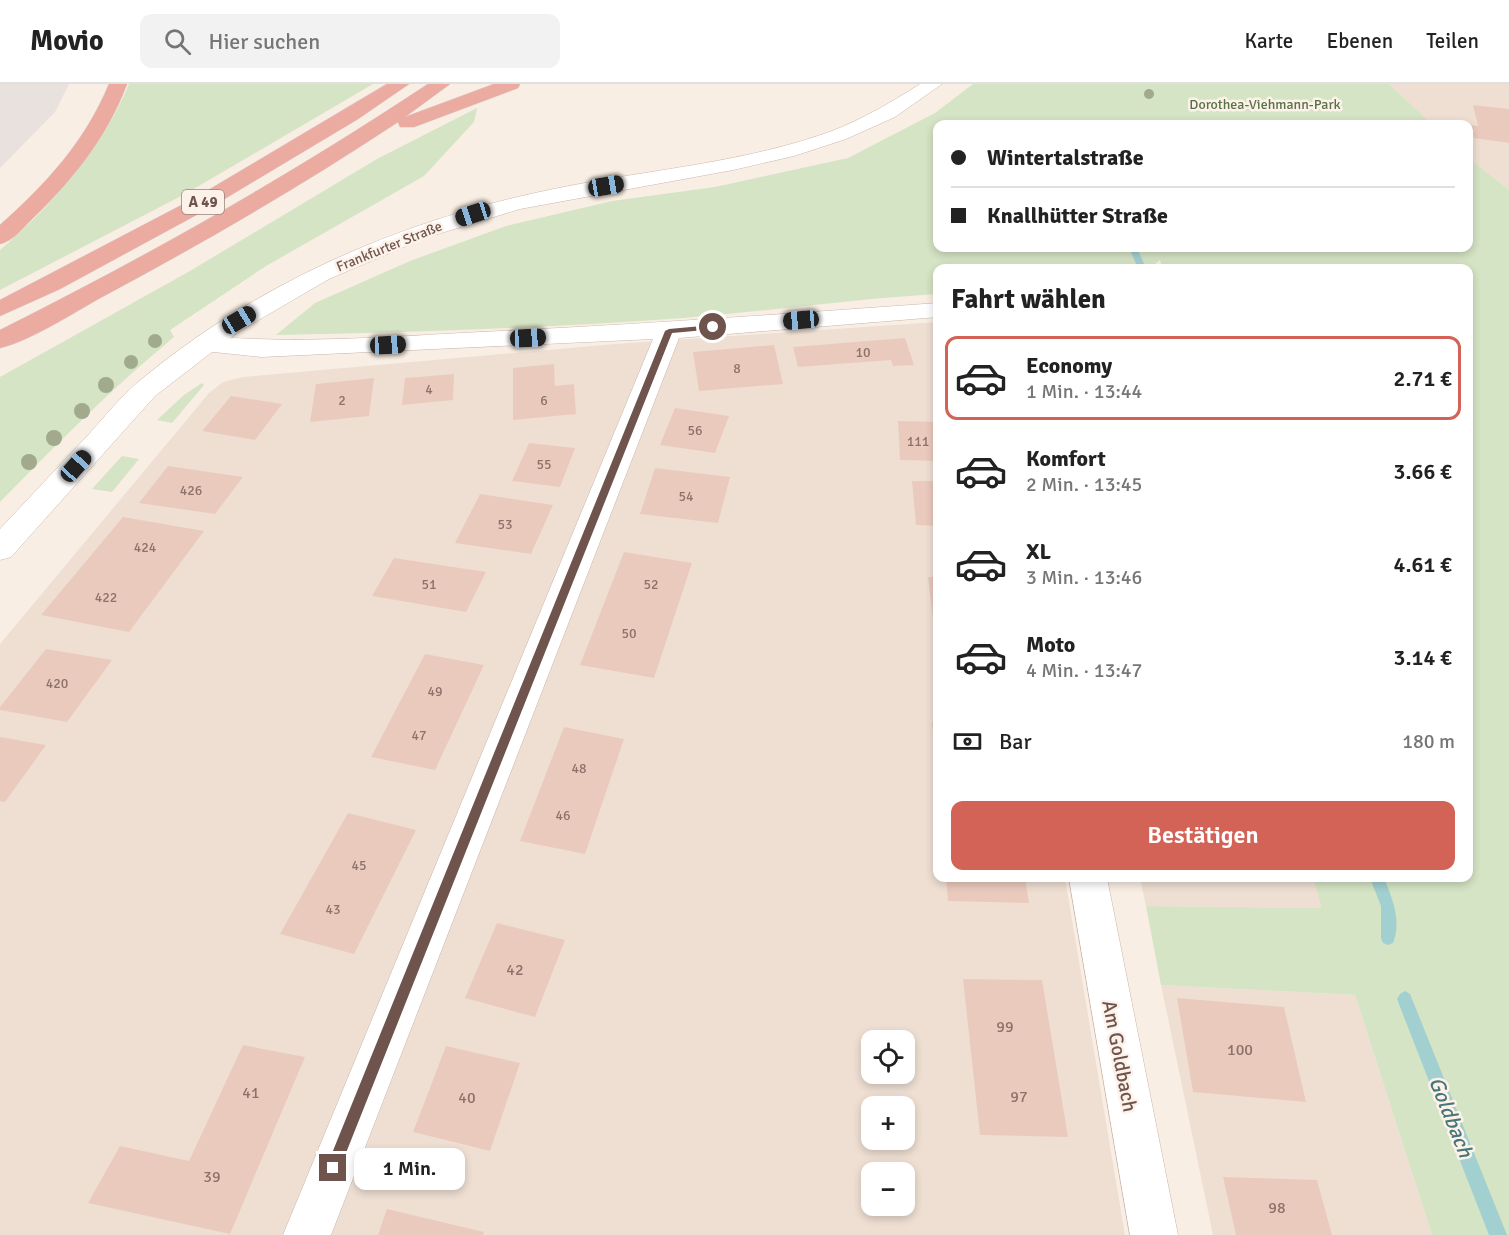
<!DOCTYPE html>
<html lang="de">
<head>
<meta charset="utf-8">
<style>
	:root { --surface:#fff; --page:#f2f2f2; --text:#222; --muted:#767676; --line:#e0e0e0; --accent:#d46357 }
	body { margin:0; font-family:Signika,sans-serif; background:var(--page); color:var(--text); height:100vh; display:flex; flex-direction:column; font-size:22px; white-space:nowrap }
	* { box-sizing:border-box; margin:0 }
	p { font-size:20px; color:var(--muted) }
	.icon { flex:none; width:33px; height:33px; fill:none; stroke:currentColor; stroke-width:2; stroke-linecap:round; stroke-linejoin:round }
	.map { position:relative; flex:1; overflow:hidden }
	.details { position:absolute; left:933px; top:180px; width:540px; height:618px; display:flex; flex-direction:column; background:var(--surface); border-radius:12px; box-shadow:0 3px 9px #0003 }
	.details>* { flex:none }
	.hud { position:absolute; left:933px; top:36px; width:540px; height:132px; border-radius:12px; box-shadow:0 3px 9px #0003; display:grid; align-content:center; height:132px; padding:0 18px; background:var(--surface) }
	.buttons { position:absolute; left:861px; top:946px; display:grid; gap:12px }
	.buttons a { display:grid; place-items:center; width:54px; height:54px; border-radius:12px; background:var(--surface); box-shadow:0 3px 9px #0003; font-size:30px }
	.end { position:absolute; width:27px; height:27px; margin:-14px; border:8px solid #6e544d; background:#fff; box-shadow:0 0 0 3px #fff }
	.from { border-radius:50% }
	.bubble { position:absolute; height:42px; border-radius:12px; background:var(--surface); box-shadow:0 3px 9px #0003; font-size:20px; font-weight:600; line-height:42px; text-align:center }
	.car { position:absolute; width:18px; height:36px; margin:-18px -9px; border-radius:8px; box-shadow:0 0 4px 2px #0007; background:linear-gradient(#222 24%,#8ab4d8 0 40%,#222 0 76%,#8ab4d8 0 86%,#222 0) }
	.hud b { display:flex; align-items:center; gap:21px; height:57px; font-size:22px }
	.hud b+b { border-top:2px solid var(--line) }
	.hud i { width:15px; height:15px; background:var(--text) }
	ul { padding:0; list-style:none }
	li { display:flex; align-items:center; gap:18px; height:84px; margin:0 12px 9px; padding:0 6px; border:3px solid transparent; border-radius:12px }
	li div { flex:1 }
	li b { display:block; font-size:22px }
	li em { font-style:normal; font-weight:600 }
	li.on { border-color:var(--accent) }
	li>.icon { width:54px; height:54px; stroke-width:1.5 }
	h2 { padding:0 18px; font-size:27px; line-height:72px }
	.pay { display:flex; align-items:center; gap:15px; height:66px; padding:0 18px; font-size:22px }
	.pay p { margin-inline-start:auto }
	.primary-button { display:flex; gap:12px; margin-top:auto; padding:12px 18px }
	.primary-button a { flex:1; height:69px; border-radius:12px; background:var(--accent); color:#fff; font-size:24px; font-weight:600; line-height:69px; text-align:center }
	header { display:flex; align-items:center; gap:36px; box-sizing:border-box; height:84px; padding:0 30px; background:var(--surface); border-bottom:2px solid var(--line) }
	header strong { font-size:28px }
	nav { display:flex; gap:33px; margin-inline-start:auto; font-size:21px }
	.search { width:420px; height:54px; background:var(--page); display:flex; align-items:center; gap:15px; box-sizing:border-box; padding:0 21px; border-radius:12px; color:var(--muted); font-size:22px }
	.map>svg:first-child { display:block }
</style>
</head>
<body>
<header>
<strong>Movio</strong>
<div class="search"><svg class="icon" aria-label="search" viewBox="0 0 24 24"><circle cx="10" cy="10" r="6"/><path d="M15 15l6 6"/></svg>Hier suchen</div>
<nav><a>Karte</a><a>Ebenen</a><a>Teilen</a></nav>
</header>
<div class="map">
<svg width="1509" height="1151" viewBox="0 0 1509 1151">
	<rect width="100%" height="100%" fill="#f9eee3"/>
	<g fill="#efdfd3" fill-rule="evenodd">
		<path d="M1389,0H1509V106L1469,74L1468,40H1432Z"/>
		<path d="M937,238L938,794H1065L1125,1151H0V560L209,309L223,298L243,293L615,260ZM872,957H904V990H872ZM872,1023H904V1056H872ZM872,1089H904V1122H872Z"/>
		<path d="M1140,794H1313L1323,824L1146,822Z"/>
		<path d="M1161,901L1355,911L1432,1151H1213Z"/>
	</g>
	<path fill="#e9e1de" d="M0,0H69L55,28L0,84Z"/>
	<g fill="#d5e4c4">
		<path d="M129,0H373L185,110L0,206V166C54,119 101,67 129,0Z"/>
		<path d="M973,0H1389L1432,40H938V164H1468L1469,74L1509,106V1151H1432L1355,911L1161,901L1146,822L1322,824L1313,794H1468V184H1162L1160,176L1150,184H938L937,210C853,215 769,227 684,234C548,244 412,248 276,251L315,219L410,177L506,142L612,117L715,103L848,74L935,29Z"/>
		<path d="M477,24L474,38L424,92L266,182L170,246L174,253C112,304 56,361 0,418V293L190,187L377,75Z"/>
		<path d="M202,299L204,301L172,339L157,336L184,311Z"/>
		<path d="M122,372L139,375L112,408L92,405Z"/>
	</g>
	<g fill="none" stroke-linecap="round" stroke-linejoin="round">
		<g fill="#a2cfd0" fill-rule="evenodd">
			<path d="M1129,164H1137L1146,184H1138Z"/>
			<path d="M1370,794H1384C1392,813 1402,838 1393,859L1388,861L1383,859L1381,854V822Z"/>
			<path d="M1405,907L1410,910L1507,1151H1489L1397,915L1400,910Z"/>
		</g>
	</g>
	<g fill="#ebcabe">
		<path d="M1473,21L1509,25V59L1474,54L1470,41L1478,42Z"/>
		<path d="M905,254L914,281L893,282L891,276L798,283L793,263Z"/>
		<path d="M774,261L783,300L699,307L693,268Z"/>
		<path d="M554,280L555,302L574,300L576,330L513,336V284Z"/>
		<path d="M454,290L453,316L402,321L405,294Z"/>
		<path d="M374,294L369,332L310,338L316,300Z"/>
		<path d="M231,312L282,320L255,356L202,347Z"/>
		<path d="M675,324L729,332L715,369L660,361Z"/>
		<path d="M898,337L938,338V377L900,376Z"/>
		<path d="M529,359L575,364L560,403L512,397Z"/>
		<path d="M168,382L243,393L215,430L139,419Z"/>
		<path d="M655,384L730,393L718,439L640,430Z"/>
		<path d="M912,397H938V442L916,441Z"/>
		<path d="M480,410L553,421L531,470L455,459Z"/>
		<path d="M123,433L204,447L129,548L41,531Z"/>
		<path d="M624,468L692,479L654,594L580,581Z"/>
		<path d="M394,474L486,488L466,528L372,512Z"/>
		<path d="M928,493H938V560H936Z"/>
		<path d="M46,565L112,576L67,638L0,626V623Z"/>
		<path d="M425,570L484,581L435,686L371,673Z"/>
		<path d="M932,639H938V676H936Z"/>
		<path d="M564,643L624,655L585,770L520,757Z"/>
		<path d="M0,653L46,661L5,718L0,717Z"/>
		<path d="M348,729L416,746L354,870L280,850Z"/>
		<path d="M946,794H1025L1029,819L948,817Z"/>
		<path d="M497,839L565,856L535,933L465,914Z"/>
		<path d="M963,895L1042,896L1068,1053L980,1051Z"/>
		<path d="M1177,914L1284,923L1306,1018L1193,1008Z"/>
		<path d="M243,961L305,973L230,1150L88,1119L120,1062L189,1077Z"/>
		<path d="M446,962L520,979L490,1067L413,1048Z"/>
		<path d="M1223,1093L1317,1096L1332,1151H1236Z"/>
		<path d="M387,1125L484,1148L483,1151H378Z"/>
	</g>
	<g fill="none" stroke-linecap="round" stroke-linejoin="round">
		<g stroke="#c8b5ac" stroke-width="1">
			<g id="street">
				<path d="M938,219V233L679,254L331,1151H283L653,255L261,273L195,266L191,260L195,254L204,252C296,260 388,253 480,248C633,241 785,230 938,219Z"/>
				<path d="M1069,794H1107L1178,1151H1130Z"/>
			</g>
		</g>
		<g stroke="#cdb6ac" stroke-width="1">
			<path id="secondary" d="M920,0H942L895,33L846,55L794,72L733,86L520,125L425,154L329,195L238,248L155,312L11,473L0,476V445C30,413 60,381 90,349C105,332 120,314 137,299C261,195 411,132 569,102C656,85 747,78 832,47C863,35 892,18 920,0Z"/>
		</g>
		<g stroke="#d6cfcd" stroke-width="1">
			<g id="highway">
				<path d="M109,0H127C107,53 73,96 32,135C23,144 13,157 0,160V141C46,100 85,58 109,0Z"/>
				<path d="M387,0H409L358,35L211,123L60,205L0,232V216L195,114Z"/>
				<path d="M428,0H450L405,33L494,0H520L518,4L414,43H400L398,38C303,101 203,159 102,213C73,229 32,256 0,264V246C148,172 291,91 428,0Z"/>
			</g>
		</g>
		<use href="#street" fill="#fff" fill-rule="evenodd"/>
		<use href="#secondary" fill="#fff" fill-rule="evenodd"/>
		<use href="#highway" fill="#ecaba1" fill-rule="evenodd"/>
	</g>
	<g fill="#a1aa8d">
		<circle cx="1149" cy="10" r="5"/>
		<circle cx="155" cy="257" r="7"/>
		<circle cx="131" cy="278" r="7"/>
		<circle cx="106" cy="301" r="8"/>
		<circle cx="82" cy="327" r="8"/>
		<circle cx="54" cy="354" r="8"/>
		<circle cx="29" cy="378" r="8"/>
	</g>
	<path fill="#6e544d" d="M713,241L716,245L672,249L340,1084L338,1089L333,1091L328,1089L326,1084L665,247L669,245Z"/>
	<g text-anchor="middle" stroke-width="5" stroke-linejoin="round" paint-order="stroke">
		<g font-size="14" fill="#597246" stroke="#fcf2e9">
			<text x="1265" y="25">Dorothea-Viehmann-Park</text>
		</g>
		<g font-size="14" fill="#6e544d" stroke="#fcf2e9">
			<text transform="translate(389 162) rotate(-22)" y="5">Frankfurter Straße</text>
		</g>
		<g font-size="14" fill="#8d7269">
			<text x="863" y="273">10</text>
			<text x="737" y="289">8</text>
			<text x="429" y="310">4</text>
			<text x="342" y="321">2</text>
			<text x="544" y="321">6</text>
			<text x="695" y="351">56</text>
			<text x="918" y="362">111</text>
			<text x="544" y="385">55</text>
			<text x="191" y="411">426</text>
			<text x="686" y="417">54</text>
			<text x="505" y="445">53</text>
			<text x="145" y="468">424</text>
			<text x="429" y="505">51</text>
			<text x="651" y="505">52</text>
			<text x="106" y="518">422</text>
			<text x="629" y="554">50</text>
			<text x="57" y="604">420</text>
			<text x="435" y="612">49</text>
			<text x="419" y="656">47</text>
			<text x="579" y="689">48</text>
			<text x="563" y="736">46</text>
			<text x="359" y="786">45</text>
			<text x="333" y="830">43</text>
		</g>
		<rect fill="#fcf2e9" stroke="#99837c" stroke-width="1.5" x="182" y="106" width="42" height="24" rx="4.5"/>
		<g font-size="15" font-weight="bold" fill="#6e544d">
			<text x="203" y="123">A 49</text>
		</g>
		<g font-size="16" fill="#8d7269">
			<text x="515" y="891">42</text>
			<text x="1005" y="948">99</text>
			<text x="1240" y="971">100</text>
			<text x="251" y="1014">41</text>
			<text x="1019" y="1018">97</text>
			<text x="467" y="1019">40</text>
			<text x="212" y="1098">39</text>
			<text x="1277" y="1129">98</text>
		</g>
		<g font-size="20" fill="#6e544d" stroke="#fcf2e9">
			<text transform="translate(1120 972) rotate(79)" y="7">Am Goldbach</text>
		</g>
		<g font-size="21" font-style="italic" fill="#467678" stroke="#fcf2e9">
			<text transform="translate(1451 1033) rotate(68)" y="7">Goldbach</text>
		</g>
	</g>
</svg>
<div class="buttons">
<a><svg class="icon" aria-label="locate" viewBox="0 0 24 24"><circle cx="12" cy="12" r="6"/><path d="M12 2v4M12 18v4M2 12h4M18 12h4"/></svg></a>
<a>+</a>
<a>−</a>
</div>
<i class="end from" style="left:713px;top:243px"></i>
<i class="end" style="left:333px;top:1084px"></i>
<div class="bubble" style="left:354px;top:1064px;width:111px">1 Min.</div>
<i class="car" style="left:606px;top:102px;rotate:80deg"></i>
<i class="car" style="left:473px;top:130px;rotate:252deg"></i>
<i class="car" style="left:239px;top:236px;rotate:59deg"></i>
<i class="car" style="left:801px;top:236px;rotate:265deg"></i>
<i class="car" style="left:528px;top:254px;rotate:87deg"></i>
<i class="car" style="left:388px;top:261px;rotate:87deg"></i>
<i class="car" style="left:76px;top:382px;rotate:42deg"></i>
<div class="hud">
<b><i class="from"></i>Wintertalstraße</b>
<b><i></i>Knallhütter Straße</b>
</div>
<section class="details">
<h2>Fahrt wählen</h2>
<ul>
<li class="on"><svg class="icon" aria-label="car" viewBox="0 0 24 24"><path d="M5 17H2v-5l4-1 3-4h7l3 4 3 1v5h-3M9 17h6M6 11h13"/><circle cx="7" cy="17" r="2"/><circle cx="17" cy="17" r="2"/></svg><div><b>Economy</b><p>1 Min. · 13:44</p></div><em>2.71 €</em></li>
<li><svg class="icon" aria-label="car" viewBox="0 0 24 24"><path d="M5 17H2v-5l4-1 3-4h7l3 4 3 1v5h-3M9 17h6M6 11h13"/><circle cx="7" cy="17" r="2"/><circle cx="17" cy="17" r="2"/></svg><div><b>Komfort</b><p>2 Min. · 13:45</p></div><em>3.66 €</em></li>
<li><svg class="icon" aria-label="car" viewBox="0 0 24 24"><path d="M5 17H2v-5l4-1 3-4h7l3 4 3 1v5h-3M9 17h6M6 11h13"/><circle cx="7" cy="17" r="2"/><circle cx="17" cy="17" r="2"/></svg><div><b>XL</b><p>3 Min. · 13:46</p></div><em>4.61 €</em></li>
<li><svg class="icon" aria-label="car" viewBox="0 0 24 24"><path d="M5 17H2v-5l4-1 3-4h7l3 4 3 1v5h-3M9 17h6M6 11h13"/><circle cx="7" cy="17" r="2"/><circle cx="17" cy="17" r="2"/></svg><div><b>Moto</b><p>4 Min. · 13:47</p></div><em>3.14 €</em></li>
</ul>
<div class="pay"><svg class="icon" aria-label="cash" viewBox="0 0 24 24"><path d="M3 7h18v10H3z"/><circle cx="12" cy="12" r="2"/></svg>Bar<p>180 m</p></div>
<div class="primary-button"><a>Bestätigen</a></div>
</section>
</div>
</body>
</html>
